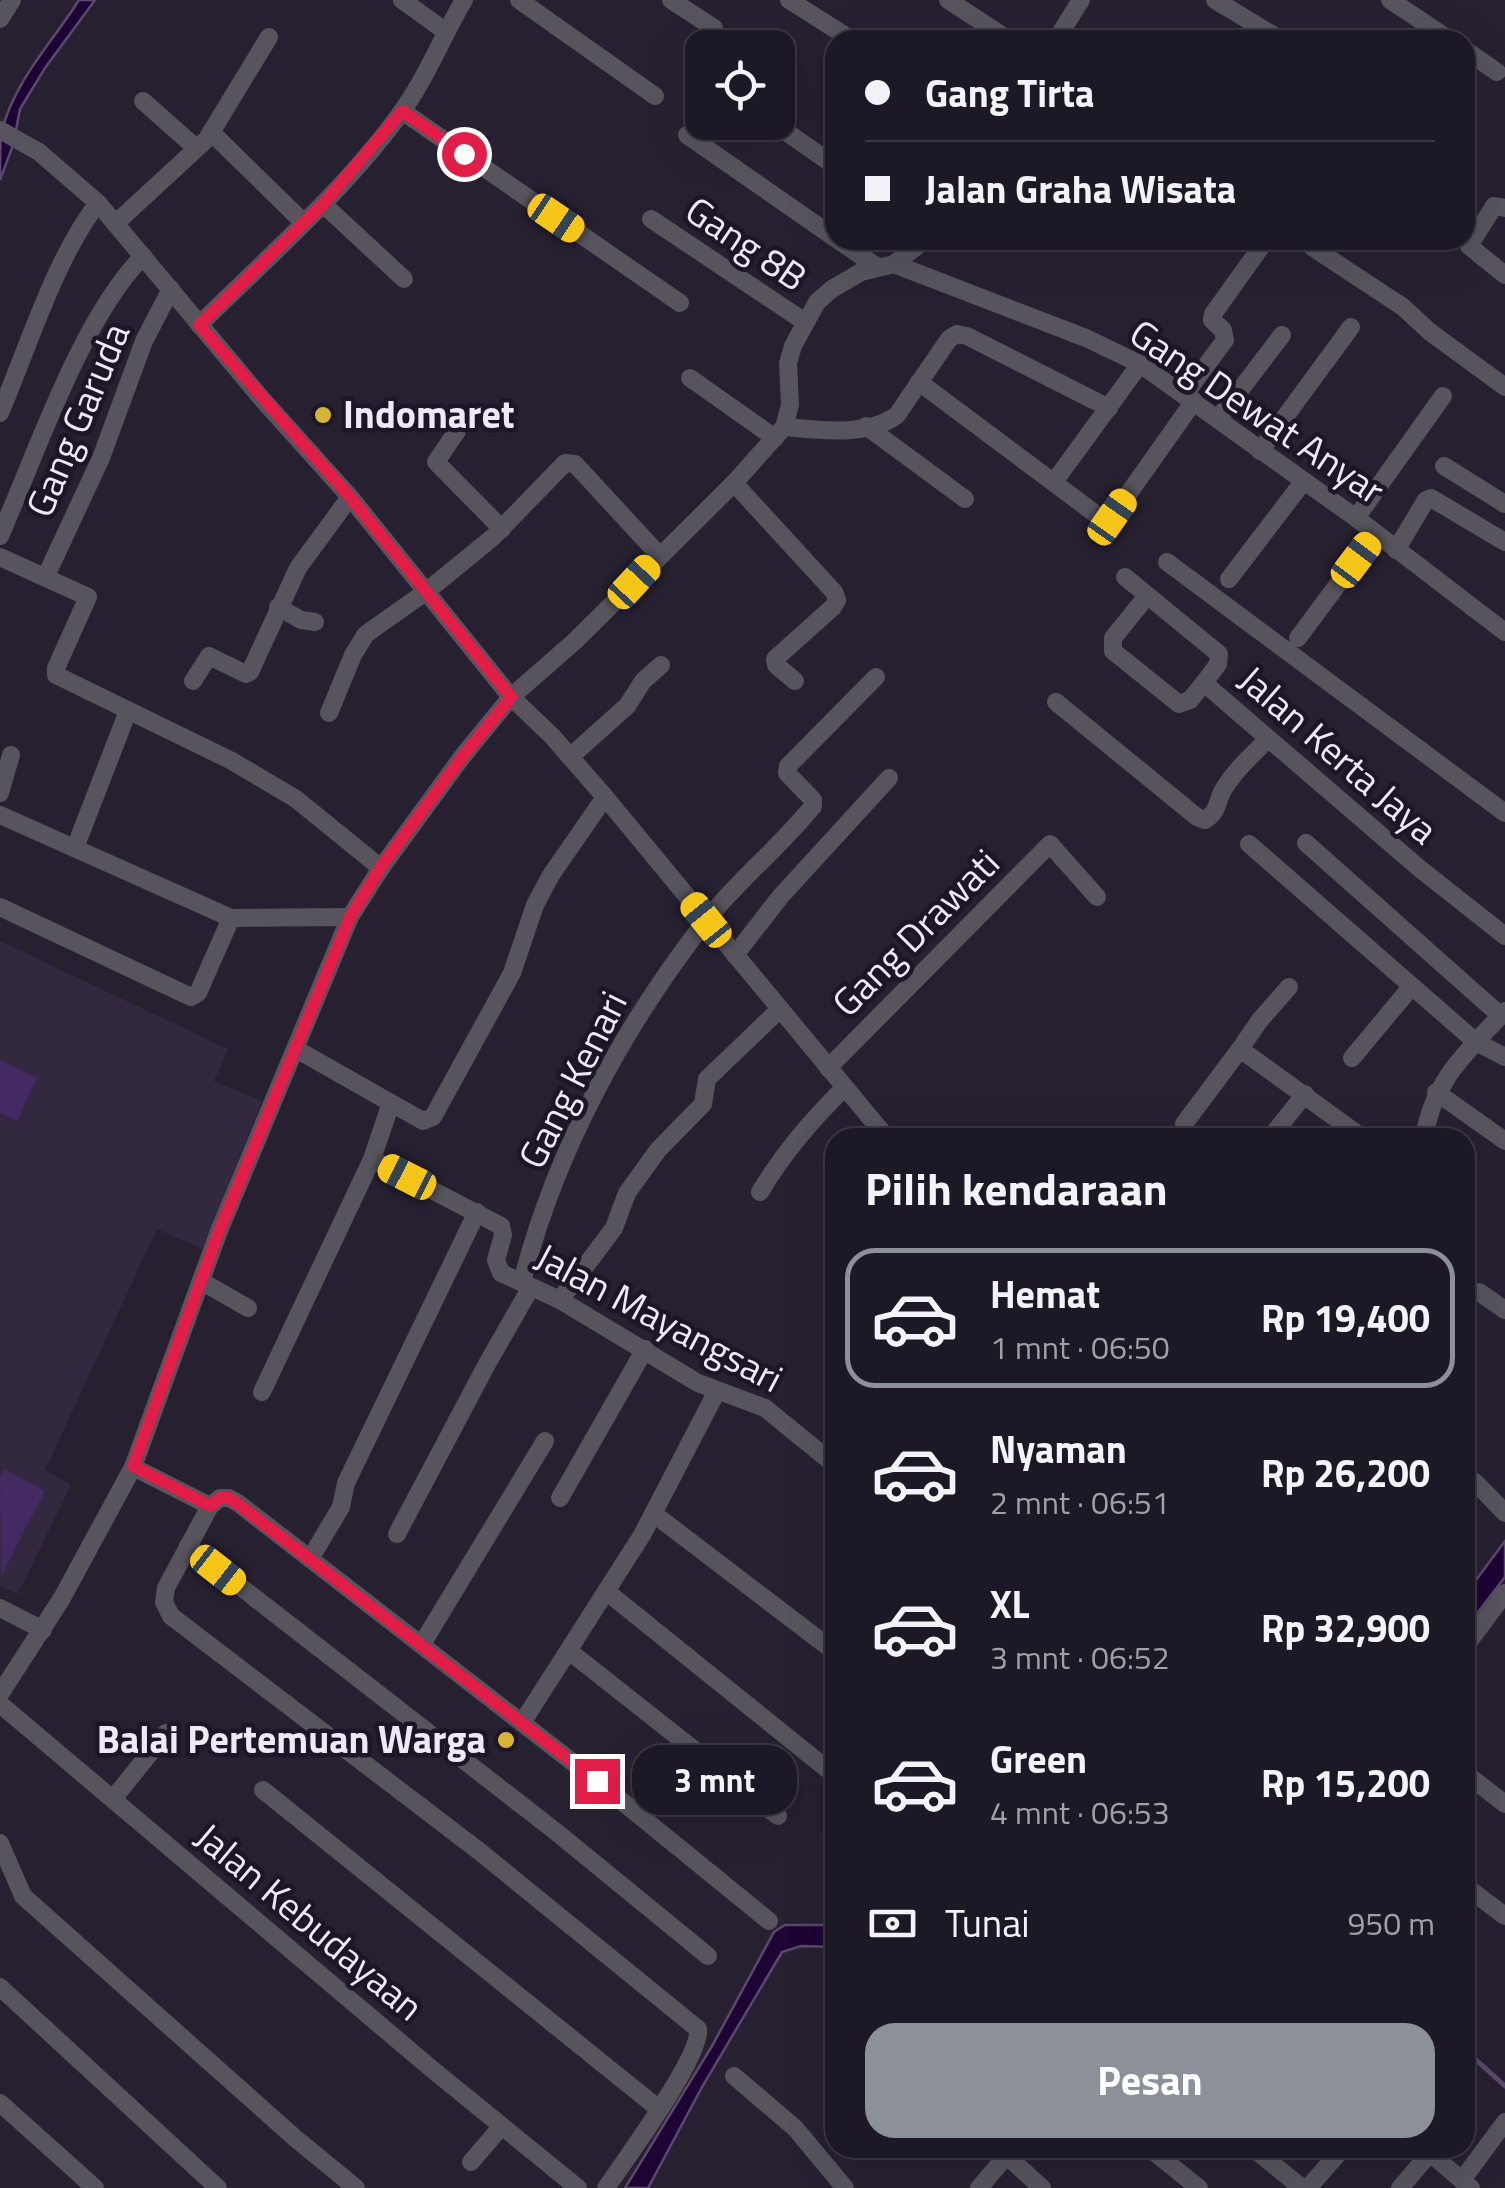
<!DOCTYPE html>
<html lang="id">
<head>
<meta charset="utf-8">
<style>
	:root { --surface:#1d1825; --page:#2a2532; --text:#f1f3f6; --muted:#a0a0a7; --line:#3b3742; --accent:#8c9099 }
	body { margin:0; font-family:"Titillium Web",sans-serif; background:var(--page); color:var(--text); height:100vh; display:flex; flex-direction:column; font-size:38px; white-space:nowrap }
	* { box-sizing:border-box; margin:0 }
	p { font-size:32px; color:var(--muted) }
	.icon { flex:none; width:55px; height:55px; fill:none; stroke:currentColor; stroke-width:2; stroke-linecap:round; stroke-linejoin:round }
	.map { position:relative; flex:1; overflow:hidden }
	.sheet { position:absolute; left:825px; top:1128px; width:650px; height:1030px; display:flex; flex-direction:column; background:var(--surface); border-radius:30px; box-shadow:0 10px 40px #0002,0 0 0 2px var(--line) }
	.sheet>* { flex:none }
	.hud { position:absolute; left:825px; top:30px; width:650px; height:220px; border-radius:30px; box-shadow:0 10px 40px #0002,0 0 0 2px var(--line); display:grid; align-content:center; height:220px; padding:0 40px; background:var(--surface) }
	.buttons { position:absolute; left:685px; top:30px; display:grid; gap:20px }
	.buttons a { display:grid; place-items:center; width:110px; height:110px; border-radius:20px; background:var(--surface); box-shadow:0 10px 40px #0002,0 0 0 2px var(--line); font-size:50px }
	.end { position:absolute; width:45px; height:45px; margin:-22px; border:12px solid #e11d48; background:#fff; box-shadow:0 0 0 5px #fff }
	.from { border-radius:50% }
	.bubble { position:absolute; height:70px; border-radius:30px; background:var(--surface); box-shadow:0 10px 40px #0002,0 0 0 2px var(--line); font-size:32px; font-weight:700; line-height:70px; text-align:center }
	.car { position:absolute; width:30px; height:60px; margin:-30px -15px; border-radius:12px; box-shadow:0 0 8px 2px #0007; background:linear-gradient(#f5c518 24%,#345 0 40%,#f5c518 0 76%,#345 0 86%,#f5c518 0) }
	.hud b { display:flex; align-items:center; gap:35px; height:95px; font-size:38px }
	.hud b+b { border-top:2px solid var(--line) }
	.hud i { width:25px; height:25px; background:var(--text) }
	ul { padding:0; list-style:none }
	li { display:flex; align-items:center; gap:30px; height:140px; margin:0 20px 15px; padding:0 20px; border:5px solid transparent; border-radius:30px }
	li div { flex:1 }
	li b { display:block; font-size:38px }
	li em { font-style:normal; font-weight:700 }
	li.active { border-color:var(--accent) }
	li>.icon { width:90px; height:90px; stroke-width:1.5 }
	h2 { padding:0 40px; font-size:45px; line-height:120px }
	.pay { display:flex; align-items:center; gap:25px; height:110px; padding:0 40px; font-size:38px }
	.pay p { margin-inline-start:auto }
	.primary-button { display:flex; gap:20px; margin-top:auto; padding:20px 40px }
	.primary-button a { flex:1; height:115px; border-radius:30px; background:var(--accent); color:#fff; font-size:40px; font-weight:700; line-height:115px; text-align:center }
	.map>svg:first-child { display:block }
</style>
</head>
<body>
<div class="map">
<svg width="1505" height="2188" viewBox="0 0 1505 2188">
	<rect width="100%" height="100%" fill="#272031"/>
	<path fill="#32283f" d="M0,941L228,1049L214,1081L262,1101L202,1249L157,1229L45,1470L71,1485L18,1594L0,1586Z"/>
	<g fill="#442a62">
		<path d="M0,1060L37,1078L17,1121L0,1113Z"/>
		<path d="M4,1469L45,1491L1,1576L0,1476Z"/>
	</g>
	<g fill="#1e0335" stroke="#5c486f" stroke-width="2.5">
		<path d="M79,0H95L45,68L20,109L13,145L0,180C0,165 0,148 1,134C13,82 52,43 79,0Z"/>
		<path d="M1505,1541V1577L1465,1629V1595Z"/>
		<path d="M785,1925H835V1947L801,1946L782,1952L702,2087L648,2188H625L712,2046L774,1932Z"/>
	</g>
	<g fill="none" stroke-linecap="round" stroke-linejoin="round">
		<path stroke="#5c486f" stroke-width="5" d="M1465,2050L1505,2086"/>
		<g stroke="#57545d" stroke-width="18">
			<path d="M402,0L445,31"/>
			<path d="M519,0L655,96"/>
			<path d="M671,0L714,28"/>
			<path d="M789,0L852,40"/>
			<path d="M948,0L1009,40"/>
			<path d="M1215,0L1281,40"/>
			<path d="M1390,0L1450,40"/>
			<path d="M0,19L12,0"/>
			<path d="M1056,40L1081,0"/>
			<path d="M1465,50L1497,72"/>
			<path d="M143,101L196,148"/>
			<path d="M402,111L680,303"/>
			<path d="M772,122L835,166"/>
			<path d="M0,130L39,152L98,203L262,399L350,497L511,697L552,736L605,797L887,1138"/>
			<path d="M211,132L304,223"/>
			<path d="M687,135L835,238"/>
			<path d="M323,204L404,279"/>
			<path d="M1505,208L1494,206L1469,246L1505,275"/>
			<path d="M651,219L805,322"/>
			<path d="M116,223L207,139L269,37"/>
			<path d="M838,240L876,266"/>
			<path d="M1312,247L1403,307L1430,332L1505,387"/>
			<path d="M894,264L1086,338L1140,364L1356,518L1505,632"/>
			<path d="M199,325C268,257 343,192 400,114C426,79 442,37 464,0"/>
			<path d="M690,378L775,438"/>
			<path d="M919,382L1105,521L1112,517L1194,401"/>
			<path d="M1185,394L1225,340L1223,330L1212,320L1213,314L1266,240"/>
			<path d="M0,413C28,348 55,258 98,203"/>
			<path d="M1218,419L1282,335"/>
			<path d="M866,426L965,499"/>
			<path d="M784,427C818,430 868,437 897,415L949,339L957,334L967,336L1109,408"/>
			<path d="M457,431L436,462L502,529"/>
			<path d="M1260,451L1351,327"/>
			<path d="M1444,466L1505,504"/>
			<path d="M1054,482L1140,364"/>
			<path d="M734,483L834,592L837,600L833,607L775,659L776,665L795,681"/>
			<path d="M1356,518L1443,396"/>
			<path d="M0,536C37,452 80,321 143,256"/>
			<path d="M1396,550L1426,500L1431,498L1505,542"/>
			<path d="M0,557L88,597L56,668V675L232,761L296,799L381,868"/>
			<path d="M1167,562L1505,813"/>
			<path d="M46,576L101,458L144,341L171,289"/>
			<path d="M1125,577L1219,654L1218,664L1204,683L1419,868L1505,936"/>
			<path d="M1229,579L1303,482"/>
			<path d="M1147,596L1113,638V651L1179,704L1190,700L1204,683"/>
			<path d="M278,607L301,620L315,622"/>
			<path d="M1298,638L1376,533"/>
			<path d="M193,681L209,656L246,674L250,672L298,568L350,497"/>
			<path d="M1056,702L1197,817L1205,820C1217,813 1217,803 1222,792C1233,772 1251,756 1267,740"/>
			<path d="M329,713L353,655L366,634L427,591L492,538L565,463L575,464L659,555"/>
			<path d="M570,757L627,706L643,681L661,665"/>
			<path d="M0,793L11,755"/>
			<path d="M0,815L231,918L350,917"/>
			<path d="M1306,843L1501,1016"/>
			<path d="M1249,844L1476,1042L1505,1057"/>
			<path d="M75,848L128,711"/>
			<path d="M0,907L191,997L198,993L231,918"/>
			<path d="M735,955L780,897L889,778"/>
			<path d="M1289,987L1260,1020L1240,1049L1363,1138"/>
			<path d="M296,1049L391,1103L372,1159L501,1226L503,1235L496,1260L501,1273L560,1300L698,1383L765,1408L835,1465"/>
			<path d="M1352,1058L1412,986"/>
			<path d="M828,1068L1050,844L1097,897"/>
			<path d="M1436,1092L1505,1141"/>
			<path d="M391,1103L423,1121L433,1117L512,973L535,905L551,875L605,797"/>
			<path d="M1184,1124L1240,1049"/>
			<path d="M1270,1138L1305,1094"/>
			<path d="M1424,1138C1433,1080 1467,1052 1505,1011"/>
			<path d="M760,1192C784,1152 811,1121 844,1088"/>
			<path d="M201,1281L248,1308"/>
			<path d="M522,1282C555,1152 622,1029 704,923C737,881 780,847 813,806V800L787,773L788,766L876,677"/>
			<path d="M1479,1292L1505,1310"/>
			<path d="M560,1300L614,1228L627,1193L658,1150L703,1104L707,1079L779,1010"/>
			<path d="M262,1392L372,1159"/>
			<path d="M133,1467L210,1506"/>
			<path d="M1475,1482L1505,1513"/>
			<path d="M560,1498L645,1349"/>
			<path d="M654,1514L835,1652"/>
			<path d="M397,1534L487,1364L531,1287"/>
			<path d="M188,1546L555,1831L708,1956"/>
			<path d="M310,1559L341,1507L346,1483L477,1212"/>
			<path d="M607,1592L827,1769"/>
			<path d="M0,1608L43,1630"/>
			<path d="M422,1644L545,1441"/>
			<path d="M1465,1647L1505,1593"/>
			<path d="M569,1651L778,1816"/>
			<path d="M0,1694L62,1598L133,1467L219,1231L350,917L381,868L462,757L511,697L575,641L734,483L784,427L790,405L788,363L793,346L817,302L832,289L861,272L894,264L925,240"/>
			<path d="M0,1704L433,2070L578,2188"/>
			<path d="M522,1723L642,1535L717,1391"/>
			<path d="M1465,1773L1505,1804"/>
			<path d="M263,1790L659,2109"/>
			<path d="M113,1799L166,1733"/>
			<path d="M0,1843L23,1896L295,2138L356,2188"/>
			<path d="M1465,1886L1505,1916"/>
			<path d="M0,1987L218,2188"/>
			<path d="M734,2076L795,2128L845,2188"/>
			<path d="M0,2103L95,2188"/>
			<path d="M1149,2148L1199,2188"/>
			<path d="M1253,2148L1302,2188"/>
			<path d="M1424,2148L1471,2188"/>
			<path d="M1007,2156L1042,2188"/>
			<path d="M471,2162L501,2127"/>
			<path d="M1462,2180L1505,2122"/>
			<path d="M606,2188C625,2160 702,2056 698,2029L479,1851L171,1616L164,1602L166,1588L210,1506L220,1498H229L238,1503L597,1781L769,1921"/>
			<path d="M979,2188L1013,2148"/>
			<path d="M1308,2188L1343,2148"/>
			<path d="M1400,2188L1430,2153"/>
		</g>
	</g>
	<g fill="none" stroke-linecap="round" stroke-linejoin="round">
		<path stroke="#e11d48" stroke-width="12" d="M464,154L402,111L323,204L199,325L350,497L511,697L462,757L380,868L350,917L219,1231L133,1466L210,1506L220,1498H229L238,1504L597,1781"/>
	</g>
	<g fill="#d7b534" stroke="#1d1627" stroke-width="4">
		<circle cx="323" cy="415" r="10"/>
		<circle cx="506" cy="1740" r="10"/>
	</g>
	<g text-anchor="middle" stroke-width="9" stroke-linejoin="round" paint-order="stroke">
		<g font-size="38" fill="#ede9f5" stroke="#1d1627">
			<text transform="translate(746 244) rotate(34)" y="13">Gang 8B</text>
			<text transform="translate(1257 412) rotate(34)" y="13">Gang Dewat Anyar</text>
			<text transform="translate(78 420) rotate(-67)" y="13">Gang Garuda</text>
			<text transform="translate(1338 755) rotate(41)" y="13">Jalan Kerta Jaya</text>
			<text transform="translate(916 933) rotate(-45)" y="13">Gang Drawati</text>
			<text transform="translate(573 1080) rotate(-63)" y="13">Gang Kenari</text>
			<text transform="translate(659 1318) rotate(28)" y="13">Jalan Mayangsari</text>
			<text transform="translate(309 1922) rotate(40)" y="13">Jalan Kebudayaan</text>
		</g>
		<g font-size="38" font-weight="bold" fill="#ede9f5" stroke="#1d1627" text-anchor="start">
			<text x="343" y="428">Indomaret</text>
			<text x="486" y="1753" text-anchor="end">Balai Pertemuan Warga</text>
		</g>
	</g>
</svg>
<div class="buttons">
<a><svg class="icon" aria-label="locate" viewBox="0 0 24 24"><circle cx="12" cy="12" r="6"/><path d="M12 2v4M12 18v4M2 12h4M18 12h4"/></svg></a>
</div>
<i class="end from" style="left:464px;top:154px"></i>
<i class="end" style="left:597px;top:1781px"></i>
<div class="bubble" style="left:632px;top:1745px;width:165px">3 mnt</div>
<i class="car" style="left:556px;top:218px;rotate:124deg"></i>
<i class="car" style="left:1112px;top:517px;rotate:35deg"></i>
<i class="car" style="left:1356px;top:560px;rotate:37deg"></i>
<i class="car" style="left:634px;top:582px;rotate:43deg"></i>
<i class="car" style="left:706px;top:920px;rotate:321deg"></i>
<i class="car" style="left:407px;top:1177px;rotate:297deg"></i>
<i class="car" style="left:218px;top:1570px;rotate:128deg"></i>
<div class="hud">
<b><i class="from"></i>Gang Tirta</b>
<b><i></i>Jalan Graha Wisata</b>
</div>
<section class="sheet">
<h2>Pilih kendaraan</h2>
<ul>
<li class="active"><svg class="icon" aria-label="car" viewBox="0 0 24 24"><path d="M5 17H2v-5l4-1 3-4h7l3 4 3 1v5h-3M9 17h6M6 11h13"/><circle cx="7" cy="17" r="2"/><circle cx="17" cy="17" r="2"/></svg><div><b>Hemat</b><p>1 mnt · 06:50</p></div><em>Rp 19,400</em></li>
<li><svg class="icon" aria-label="car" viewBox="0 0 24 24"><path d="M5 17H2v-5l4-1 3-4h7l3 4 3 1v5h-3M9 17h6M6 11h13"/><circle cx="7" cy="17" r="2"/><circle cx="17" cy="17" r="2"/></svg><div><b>Nyaman</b><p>2 mnt · 06:51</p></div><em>Rp 26,200</em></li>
<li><svg class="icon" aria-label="car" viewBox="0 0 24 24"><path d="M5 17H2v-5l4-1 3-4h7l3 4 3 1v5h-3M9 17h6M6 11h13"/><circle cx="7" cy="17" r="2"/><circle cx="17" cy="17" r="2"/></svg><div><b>XL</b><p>3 mnt · 06:52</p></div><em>Rp 32,900</em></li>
<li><svg class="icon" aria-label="car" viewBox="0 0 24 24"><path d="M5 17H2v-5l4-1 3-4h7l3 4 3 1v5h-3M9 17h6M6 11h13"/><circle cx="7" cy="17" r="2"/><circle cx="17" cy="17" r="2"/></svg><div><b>Green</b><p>4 mnt · 06:53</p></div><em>Rp 15,200</em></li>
</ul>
<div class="pay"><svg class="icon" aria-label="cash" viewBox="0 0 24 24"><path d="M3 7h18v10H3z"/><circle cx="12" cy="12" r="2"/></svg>Tunai<p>950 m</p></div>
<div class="primary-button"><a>Pesan</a></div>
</section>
</div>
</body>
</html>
